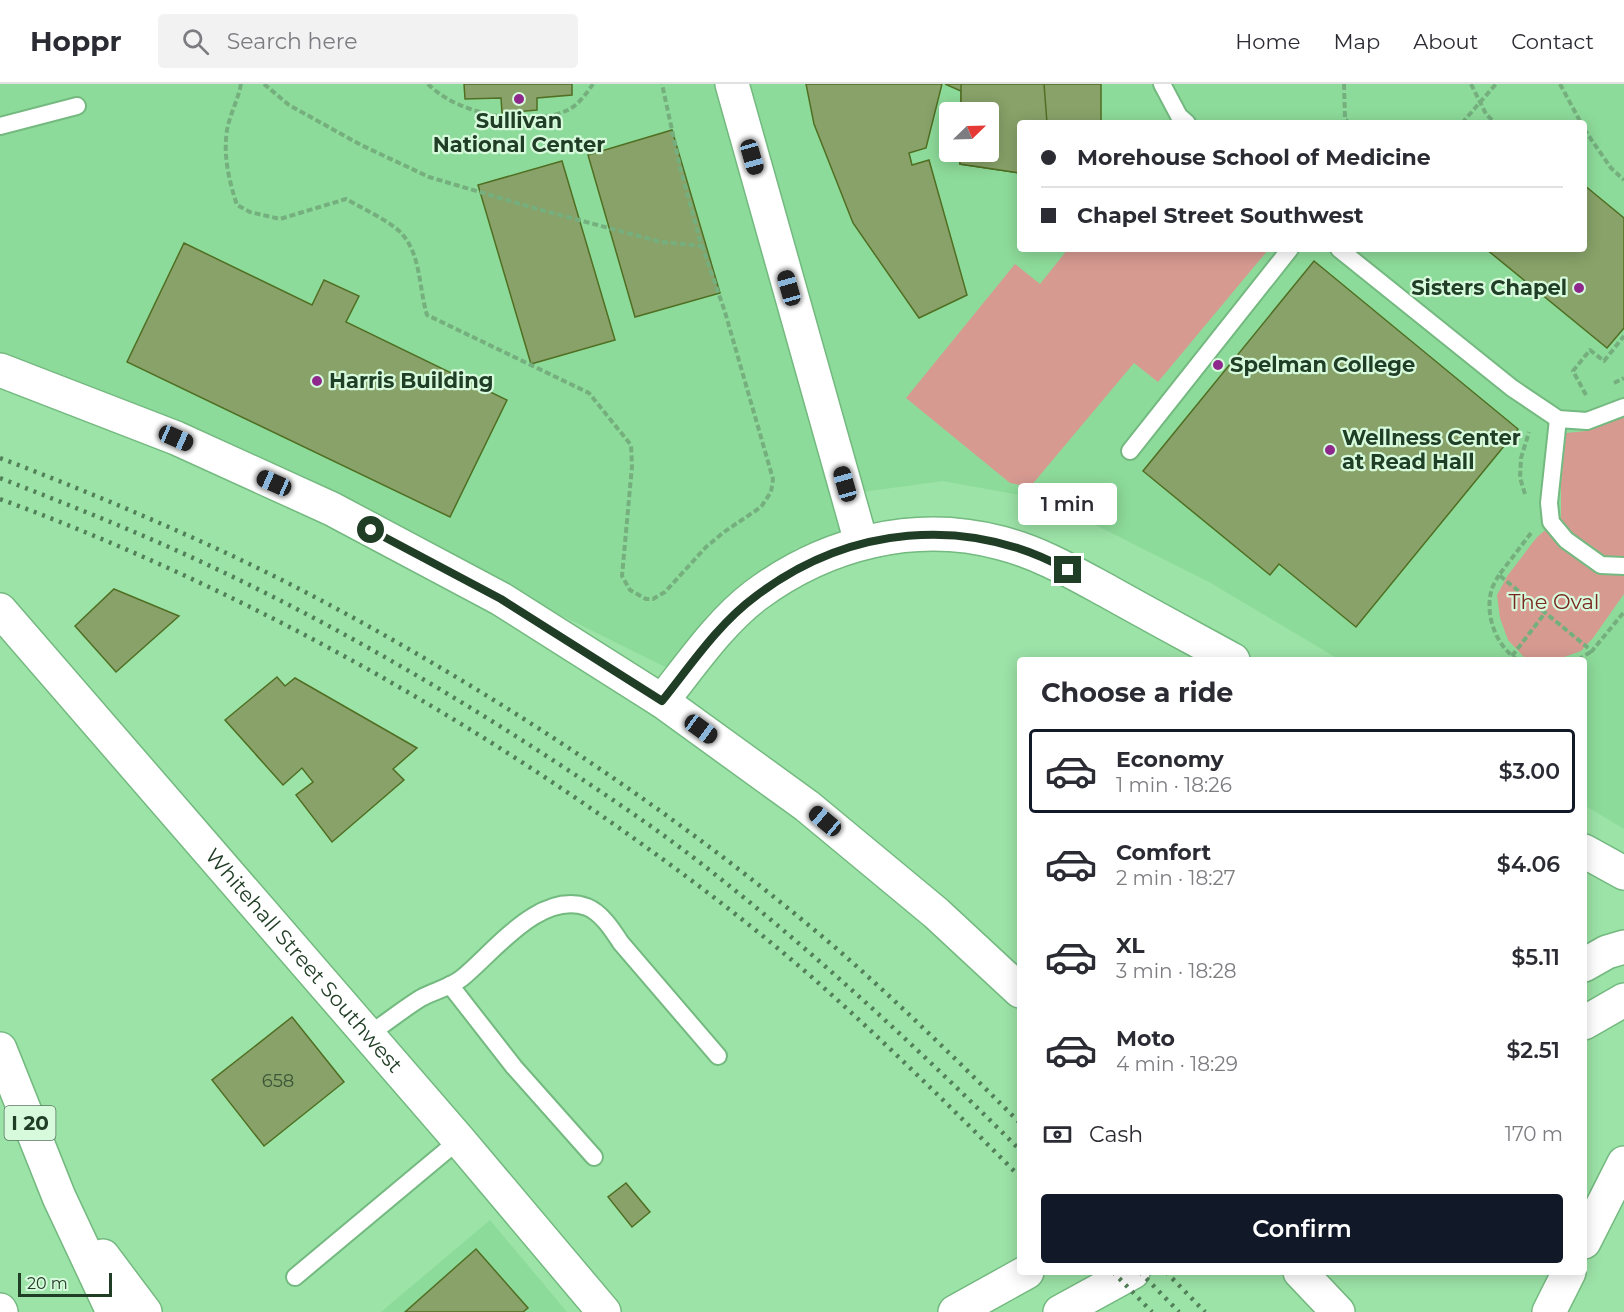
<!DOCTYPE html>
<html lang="en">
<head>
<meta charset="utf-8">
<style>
	:root { --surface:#fff; --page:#f2f2f3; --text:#2b2b33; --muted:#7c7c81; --line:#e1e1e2; --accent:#111827 }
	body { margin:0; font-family:Montserrat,sans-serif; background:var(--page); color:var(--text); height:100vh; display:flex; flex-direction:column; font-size:22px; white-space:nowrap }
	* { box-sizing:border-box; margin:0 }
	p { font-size:20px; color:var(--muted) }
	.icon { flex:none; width:33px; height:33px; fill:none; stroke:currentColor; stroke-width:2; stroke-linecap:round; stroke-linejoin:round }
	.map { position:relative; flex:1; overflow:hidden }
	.panel { position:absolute; left:1017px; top:573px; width:570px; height:618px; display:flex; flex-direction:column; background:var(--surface); border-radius:6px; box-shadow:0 3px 15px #0003 }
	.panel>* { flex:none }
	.guide { position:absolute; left:1017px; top:36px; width:570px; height:132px; border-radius:6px; box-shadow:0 3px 15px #0003; display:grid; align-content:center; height:132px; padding:0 24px; background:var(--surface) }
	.needle { width:39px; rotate:67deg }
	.tools { position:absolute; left:939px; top:18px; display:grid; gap:12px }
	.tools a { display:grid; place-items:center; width:60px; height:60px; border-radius:6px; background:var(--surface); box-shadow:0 3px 15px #0003; font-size:30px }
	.scale { position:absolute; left:18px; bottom:15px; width:94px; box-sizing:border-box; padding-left:6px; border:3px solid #203d25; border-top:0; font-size:16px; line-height:21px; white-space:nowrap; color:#203d25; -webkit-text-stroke:4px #d7fadc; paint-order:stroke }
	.end { position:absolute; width:27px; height:27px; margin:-14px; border:8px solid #203d25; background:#fff; box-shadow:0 0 0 3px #fff }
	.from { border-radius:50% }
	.bubble { position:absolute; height:42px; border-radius:6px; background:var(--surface); box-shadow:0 3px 15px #0003; font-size:20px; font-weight:600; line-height:42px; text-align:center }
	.car { position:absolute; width:18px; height:36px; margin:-18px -9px; border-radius:8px; box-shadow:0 0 4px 2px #0007; background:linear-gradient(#222 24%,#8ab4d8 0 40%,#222 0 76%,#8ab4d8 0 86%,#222 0) }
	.guide b { display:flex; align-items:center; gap:21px; height:57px; font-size:22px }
	.guide b+b { border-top:2px solid var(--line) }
	.guide i { width:15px; height:15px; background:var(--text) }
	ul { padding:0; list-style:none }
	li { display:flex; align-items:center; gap:18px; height:84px; margin:0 12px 9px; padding:0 12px; border:3px solid transparent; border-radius:6px }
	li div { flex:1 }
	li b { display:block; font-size:22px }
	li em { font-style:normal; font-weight:600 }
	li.on { border-color:var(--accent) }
	li>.icon { width:54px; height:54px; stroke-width:1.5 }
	h2 { padding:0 24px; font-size:27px; line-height:72px }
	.pay { display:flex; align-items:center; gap:15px; height:66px; padding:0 24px; font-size:22px }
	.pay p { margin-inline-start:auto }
	.action { display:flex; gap:12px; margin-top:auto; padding:12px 24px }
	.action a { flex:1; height:69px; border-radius:6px; background:var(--accent); color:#fff; font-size:24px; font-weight:600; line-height:69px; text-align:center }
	header { display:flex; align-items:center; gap:36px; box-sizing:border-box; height:84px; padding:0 30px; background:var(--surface); border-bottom:2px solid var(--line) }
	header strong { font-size:28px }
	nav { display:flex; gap:33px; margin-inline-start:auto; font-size:21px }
	.search { width:420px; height:54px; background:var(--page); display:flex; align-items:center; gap:15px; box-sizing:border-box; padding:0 21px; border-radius:6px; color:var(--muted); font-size:22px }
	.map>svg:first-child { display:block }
</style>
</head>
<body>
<header>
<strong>Hoppr</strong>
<div class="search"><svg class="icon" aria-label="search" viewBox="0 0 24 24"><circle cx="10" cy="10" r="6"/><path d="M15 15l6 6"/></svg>Search here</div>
<nav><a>Home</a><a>Map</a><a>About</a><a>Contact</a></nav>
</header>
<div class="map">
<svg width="1624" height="1228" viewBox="0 0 1624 1228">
	<rect width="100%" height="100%" fill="#9ce3a7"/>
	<g fill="#8ddb9a" fill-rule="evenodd">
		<path d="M0,0H729L850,452L796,464L738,508L671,586L512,507L0,276Z"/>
		<path d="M735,0H1624V745L1584,721V576H1340L1209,498L1046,416L943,397L848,410ZM950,28H988V68H950ZM1020,39H1584V165H1020Z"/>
		<path d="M490,1136L567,1228H381Z"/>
	</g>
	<g fill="#d69a91">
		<path d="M1068,165L1268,166L1158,298L1134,279L1030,403L1010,399L906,314L1015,180L1040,200Z"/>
		<path d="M1624,332V510L1593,554L1581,567L1564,573L1541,576L1524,573L1508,556L1500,534L1497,511L1508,491L1537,453L1561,433V399L1566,349L1586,347Z"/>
	</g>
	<g fill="#88a269" stroke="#506f23" stroke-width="1.5">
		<path d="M464,0H572V11L537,14V26L502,29L501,14L465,15Z"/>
		<path d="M806,0H942L926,64L909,69L912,81L929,76L967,211L919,234L853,139L814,40Z"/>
		<path d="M945,0H1101V39H1020V89L960,80V68H988V28H961V7Z"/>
		<path d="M961,0H1044L1047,39H1020V89L960,80V68H988V28H961Z"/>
		<path d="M672,46L720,209L635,233L588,71Z"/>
		<path d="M562,77L615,256L531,280L478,101Z"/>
		<path d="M1584,101L1624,134V244L1607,264L1486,165H1584Z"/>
		<path d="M184,159L312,221L324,196L359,212L346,238L507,316L450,433L127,278Z"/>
		<path d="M1314,177L1518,345L1356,543L1279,480L1270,491L1143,387Z"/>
		<path d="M114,505L179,532L116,588L75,542Z"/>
		<path d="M277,593L285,602L295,594L417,664L393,685L404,696L332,758L296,711L313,698L302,684L283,701L225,636Z"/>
		<path d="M292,933L344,998L264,1062L212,996Z"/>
		<path d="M626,1099L650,1128L632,1143L608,1113Z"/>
		<path d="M476,1165L528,1224L523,1228H405Z"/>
	</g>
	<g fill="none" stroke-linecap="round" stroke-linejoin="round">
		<g stroke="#74b980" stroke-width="20">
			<g id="lane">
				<path d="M1162,0L1179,32L1187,39"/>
				<path d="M0,42L77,22"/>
				<path d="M1339,165L1512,304L1558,335L1587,337L1624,323"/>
				<path d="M1558,335L1549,419L1551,438L1566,456L1601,481L1624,482"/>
				<path d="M1130,367L1290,165"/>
				<path d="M450,901L514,983L594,1073"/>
				<path d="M368,951C386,939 403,925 421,914C434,907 451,903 462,894C494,868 540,806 587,823C602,829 613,847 621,859L718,972"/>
				<path d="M295,1193L459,1056"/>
			</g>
		</g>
		<g stroke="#74b980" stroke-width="36">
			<g id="street">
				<path d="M732,0L861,458"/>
				<path d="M1584,1158L1624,1079"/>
				<path d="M1549,1228L1569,1188"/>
			</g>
		</g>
		<g stroke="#74b980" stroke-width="36">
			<g id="secondary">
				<path id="s1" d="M0,526L459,1056L604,1228"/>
			</g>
		</g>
		<g stroke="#74b980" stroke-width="36">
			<g id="primary">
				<path d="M0,286L176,354L332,425L501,515L662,617L807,722L936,829L1020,907"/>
				<path d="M662,617C691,581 719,539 756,511C826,459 915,436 1001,459C1040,469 1074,489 1109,508C1150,531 1191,553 1233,576"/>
				<path d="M1584,767L1624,789"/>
				<path d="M1584,881L1607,868L1624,863"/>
				<path d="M1584,939L1624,916"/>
				<path d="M1300,1188L1338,1228"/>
				<path d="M955,1228L1027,1188"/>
				<path d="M1060,1228L1133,1188"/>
			</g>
		</g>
		<g stroke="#74b980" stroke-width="36">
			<g id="highway">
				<path d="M0,965L59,1113L113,1228"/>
				<path d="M103,1172L145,1228"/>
				<path d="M0,1226L1,1228"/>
			</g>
		</g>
		<g stroke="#75af7e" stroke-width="4" stroke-dasharray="6 3" stroke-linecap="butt">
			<path d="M241,0C238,16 230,30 227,46C223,71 229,97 237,121L250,128L280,135L346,115C360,123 393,139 402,150C421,171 419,205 427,231L589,309L631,361L632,382L622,492L630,506L646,515H653L665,508L706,463L724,448L761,423L771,408L773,395L725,228L699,153L680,83L662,0"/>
			<path d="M264,0L289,21L361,61L429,93L534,124L661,158L703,162"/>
			<path d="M428,0C458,31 528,44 568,26C578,21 587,9 593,0"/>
			<path d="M1344,0L1345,35L1349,39"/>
			<path d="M1471,0L1486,30L1495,39"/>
			<path d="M1560,0L1581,39"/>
			<path d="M1462,39L1496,0"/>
			<path d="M1584,45L1611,84L1624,96"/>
			<path d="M1614,299L1624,294"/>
			<path d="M1586,311L1573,287L1590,266L1604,277L1624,252"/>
			<path d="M1525,410L1520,394L1521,374L1529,348"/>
			<path d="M1531,449L1499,491L1592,567L1624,528"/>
			<path d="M1499,491C1496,496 1492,503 1491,508C1485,533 1497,563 1518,576"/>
			<path d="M1512,572L1545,529"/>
			<path d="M1578,576L1592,567"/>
		</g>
		<use href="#lane" stroke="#fff" stroke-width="16"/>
		<use href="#street" stroke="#fff" stroke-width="33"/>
		<use href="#secondary" stroke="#fff" stroke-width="33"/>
		<use href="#primary" stroke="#fff" stroke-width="33"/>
		<use href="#highway" stroke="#fff" stroke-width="33"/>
		<g stroke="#528059" stroke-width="4.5" stroke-dasharray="3 6" stroke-linecap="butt">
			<path d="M0,374C71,401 141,430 211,462C299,502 383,549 466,599C596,678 721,766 837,865C900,920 961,980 1020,1039"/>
			<path d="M0,394C69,421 138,448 206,480C323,535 436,600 545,671C602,708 659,746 712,788C821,874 922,968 1020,1066"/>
			<path d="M0,415C193,486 375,581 546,694C639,756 730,822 814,895C885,958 953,1025 1020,1093"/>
			<path d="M1113,1188L1152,1228"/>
			<path d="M1140,1188L1179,1228"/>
			<path d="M1166,1188L1205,1228"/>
		</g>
	</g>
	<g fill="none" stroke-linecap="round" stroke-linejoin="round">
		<path stroke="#203d25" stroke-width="8" d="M371,446L501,515L662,617C691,581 718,540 756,512C848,442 966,430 1068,486"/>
	</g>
	<g fill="#8f288d" stroke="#d7fadc" stroke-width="2">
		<circle cx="519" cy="15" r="6"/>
		<circle cx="1579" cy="204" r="6"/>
		<circle cx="1218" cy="281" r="6"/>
		<circle cx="317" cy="297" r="6"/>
		<circle cx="1330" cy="366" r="6"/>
	</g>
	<g text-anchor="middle" stroke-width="4.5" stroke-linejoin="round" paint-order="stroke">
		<g font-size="18" fill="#3a5636">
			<text x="278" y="1003">658</text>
		</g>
		<rect fill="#d7fadc" stroke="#57765c" stroke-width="1.5" x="4.5" y="1022" width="51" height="34" rx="4.5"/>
		<g font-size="20" font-weight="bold" fill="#203d25">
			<text x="30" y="1046">I 20</text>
		</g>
		<g font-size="21" font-weight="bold" fill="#203d25" stroke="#d7fadc" text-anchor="start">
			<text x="519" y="44" text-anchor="middle">Sullivan<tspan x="519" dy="24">National Center</tspan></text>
			<text x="1567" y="211" text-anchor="end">Sisters Chapel</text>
			<text x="1230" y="288">Spelman College</text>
			<text x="329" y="304">Harris Building</text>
			<text x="1342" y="361">Wellness Center<tspan x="1342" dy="24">at Read Hall</tspan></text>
		</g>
		<g font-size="21" fill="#7a2921" stroke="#d7fadc">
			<text x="1554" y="525">The Oval</text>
		</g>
		<g font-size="21" fill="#203d25" stroke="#d7fadc">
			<text dy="7" stroke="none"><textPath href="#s1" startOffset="464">Whitehall Street Southwest</textPath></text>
		</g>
	</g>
</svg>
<div class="tools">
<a><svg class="needle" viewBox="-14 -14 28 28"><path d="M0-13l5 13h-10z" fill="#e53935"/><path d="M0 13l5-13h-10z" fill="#7c7c81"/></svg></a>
</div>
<div class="scale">20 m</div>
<i class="end from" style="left:371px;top:446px"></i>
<i class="end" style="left:1068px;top:486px"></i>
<div class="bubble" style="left:1018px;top:399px;width:99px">1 min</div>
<i class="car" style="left:752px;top:73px;rotate:164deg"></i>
<i class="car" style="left:789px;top:204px;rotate:344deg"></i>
<i class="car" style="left:176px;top:354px;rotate:114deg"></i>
<i class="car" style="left:274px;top:399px;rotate:294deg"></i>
<i class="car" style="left:845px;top:400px;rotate:344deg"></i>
<i class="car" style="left:701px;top:645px;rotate:126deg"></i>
<i class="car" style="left:825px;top:737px;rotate:310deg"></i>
<div class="guide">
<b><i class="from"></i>Morehouse School of Medicine</b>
<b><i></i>Chapel Street Southwest</b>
</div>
<section class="panel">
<h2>Choose a ride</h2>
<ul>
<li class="on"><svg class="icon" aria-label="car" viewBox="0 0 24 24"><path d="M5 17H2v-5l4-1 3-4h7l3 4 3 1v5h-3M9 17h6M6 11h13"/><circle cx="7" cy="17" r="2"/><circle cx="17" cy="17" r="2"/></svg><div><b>Economy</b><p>1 min · 18:26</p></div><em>$3.00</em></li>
<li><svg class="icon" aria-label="car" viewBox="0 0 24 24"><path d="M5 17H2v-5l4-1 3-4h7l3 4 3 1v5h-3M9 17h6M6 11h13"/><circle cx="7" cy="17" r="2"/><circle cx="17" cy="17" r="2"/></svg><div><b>Comfort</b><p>2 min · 18:27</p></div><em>$4.06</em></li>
<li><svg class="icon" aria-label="car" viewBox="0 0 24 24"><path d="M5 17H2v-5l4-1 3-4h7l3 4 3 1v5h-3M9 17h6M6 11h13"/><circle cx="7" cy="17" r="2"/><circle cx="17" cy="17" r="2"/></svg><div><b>XL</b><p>3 min · 18:28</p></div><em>$5.11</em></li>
<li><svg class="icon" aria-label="car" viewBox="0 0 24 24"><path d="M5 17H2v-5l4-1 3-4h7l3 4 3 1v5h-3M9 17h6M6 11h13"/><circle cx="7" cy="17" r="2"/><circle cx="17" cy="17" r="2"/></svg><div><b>Moto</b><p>4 min · 18:29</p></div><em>$2.51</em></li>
</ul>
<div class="pay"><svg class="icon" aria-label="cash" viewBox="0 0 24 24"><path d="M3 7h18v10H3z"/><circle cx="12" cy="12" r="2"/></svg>Cash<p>170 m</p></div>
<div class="action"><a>Confirm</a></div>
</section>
</div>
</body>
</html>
